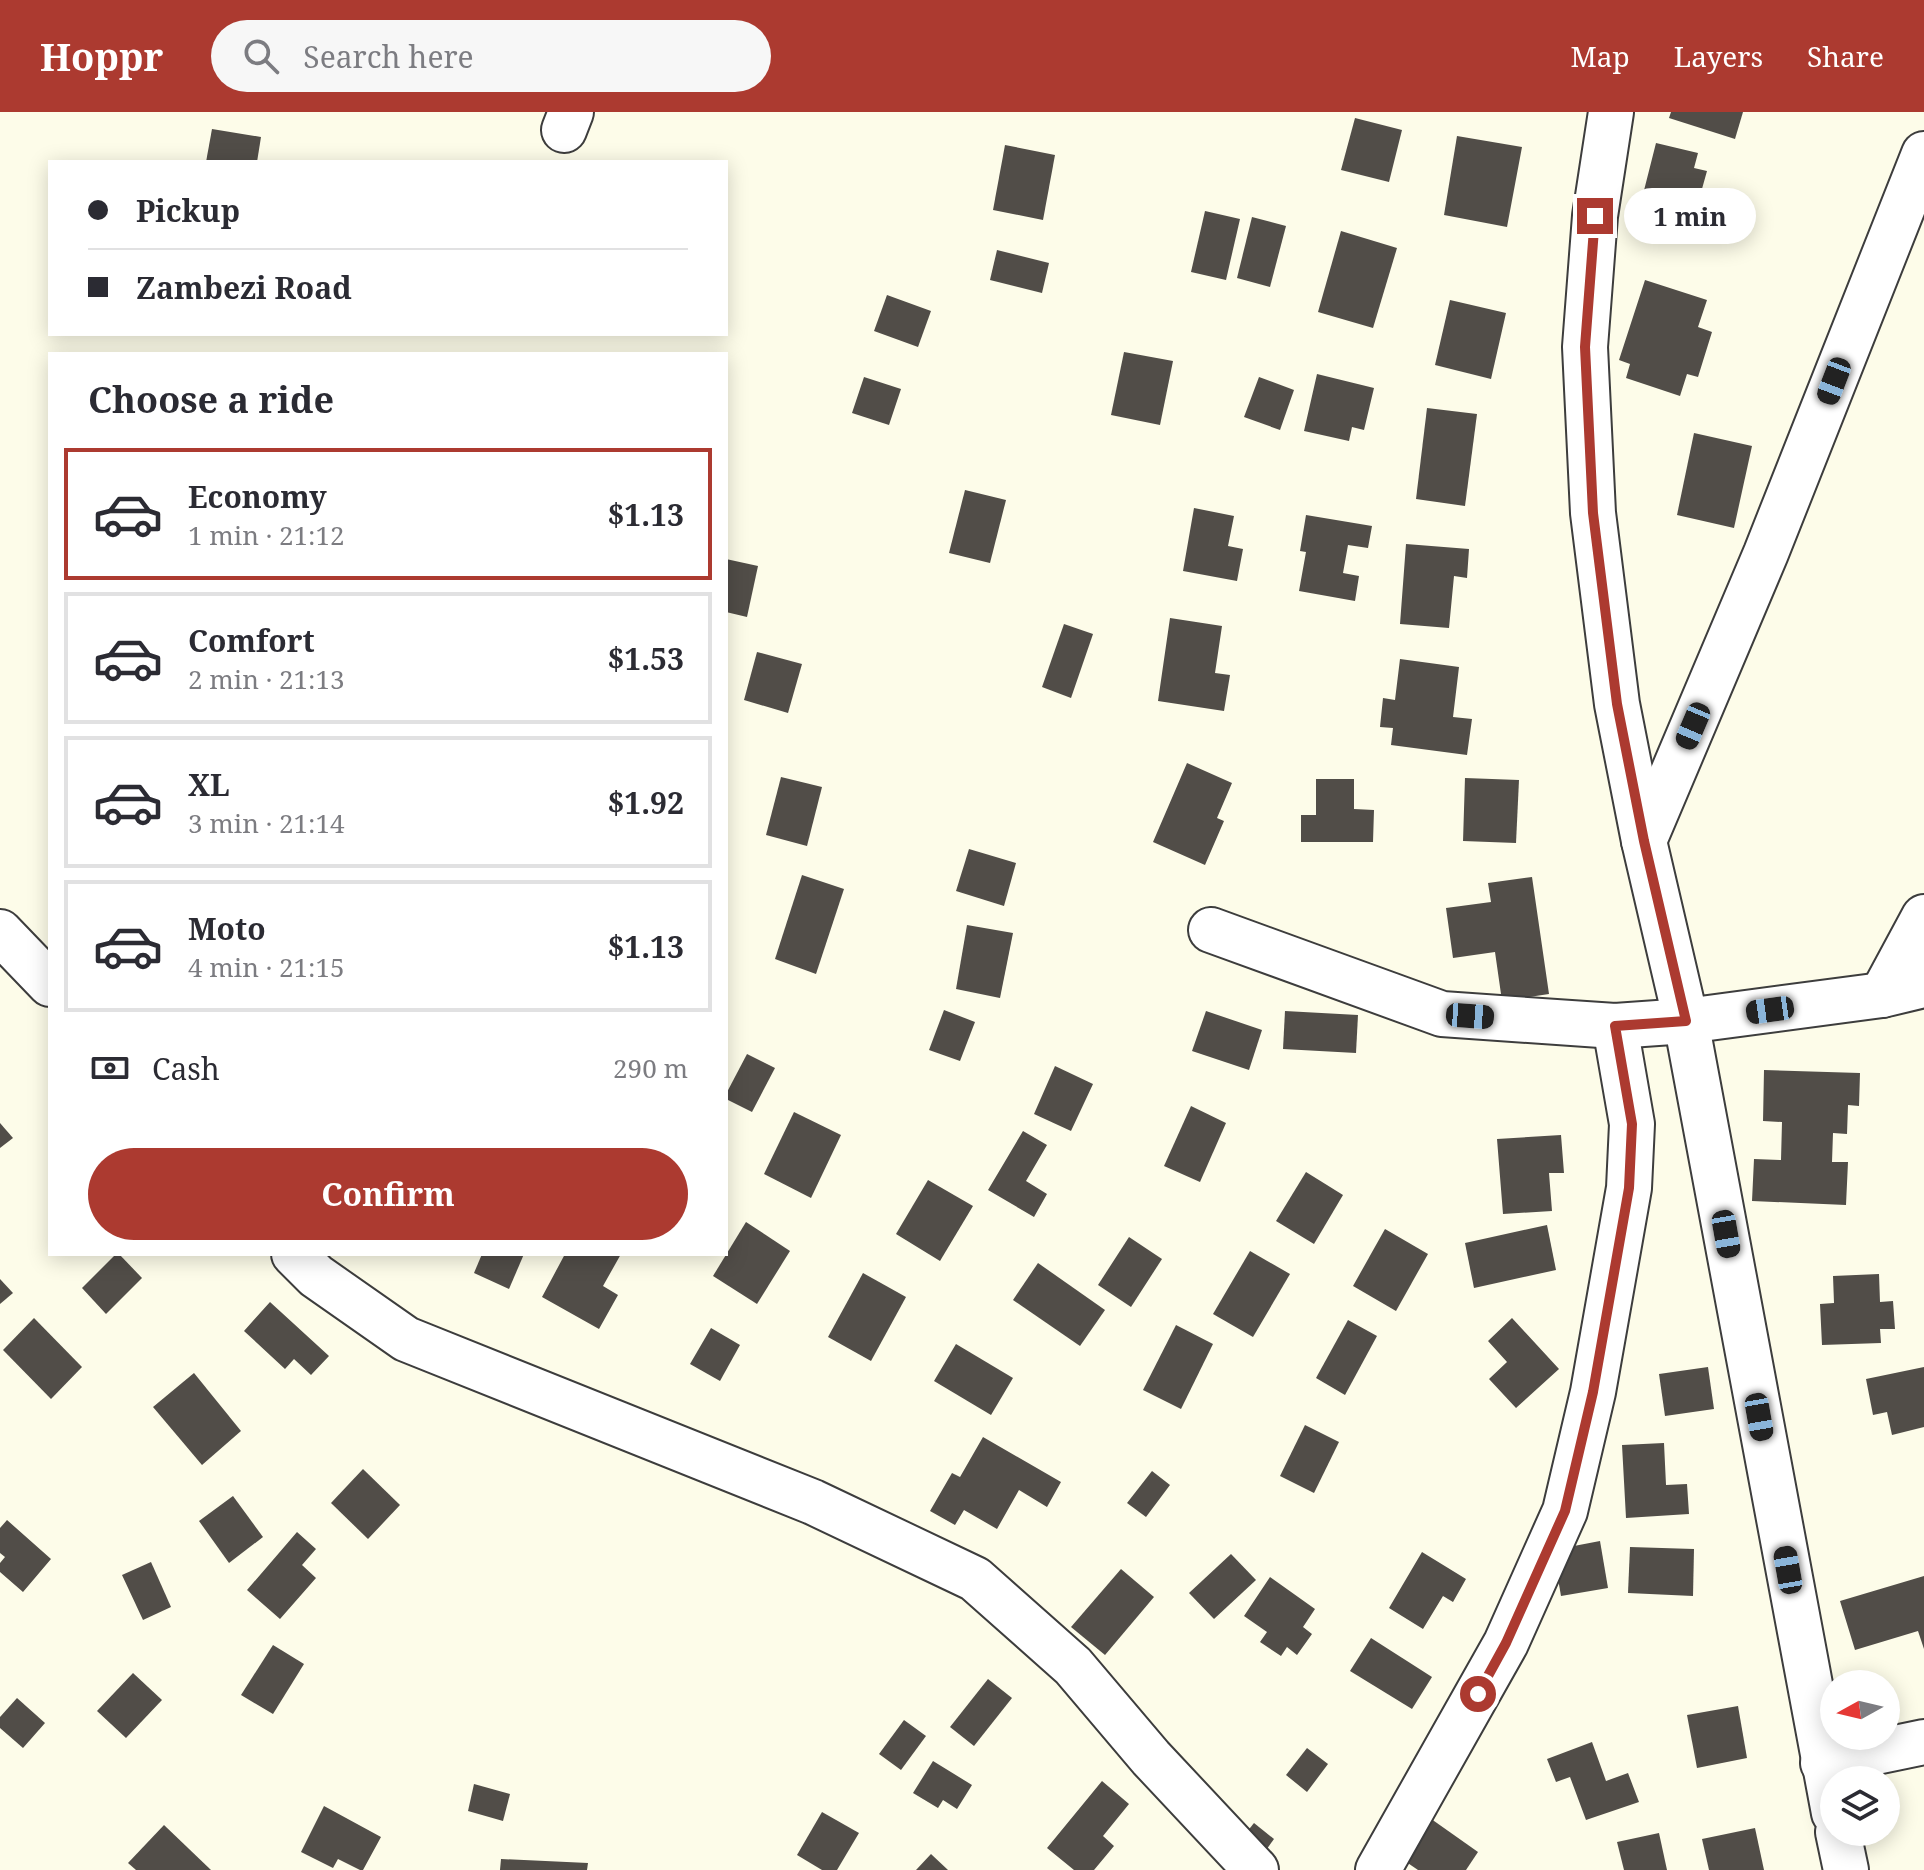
<!DOCTYPE html>
<html lang="en">
<head>
<meta charset="utf-8">
<style>
	:root { --surface:#fff; --page:#f7f7f7; --text:#2b2b33; --muted:#7c7c81; --line:#e1e1e2; --accent:#ac3a30 }
	body { margin:0; font-family:"Noto Serif",serif; background:var(--page); color:var(--text); height:100vh; display:flex; flex-direction:column; font-size:30px; white-space:nowrap }
	* { box-sizing:border-box; margin:0 }
	p { font-size:26px; color:var(--muted) }
	.icon { flex:none; width:44px; height:44px; fill:none; stroke:currentColor; stroke-width:2; stroke-linecap:round; stroke-linejoin:round }
	.map { position:relative; flex:1; overflow:hidden }
	.side { position:absolute; left:48px; top:240px; width:680px; height:904px; display:flex; flex-direction:column; background:var(--surface); border-radius:0px; box-shadow:0 4px 20px #0003 }
	.side>* { flex:none }
	.guide { position:absolute; left:48px; top:48px; width:680px; height:176px; border-radius:0px; box-shadow:0 4px 20px #0003; display:grid; align-content:center; height:176px; padding:0 40px; background:var(--surface) }
	.needle { width:52px; rotate:262deg }
	.controls { position:absolute; left:1820px; top:1558px; display:grid; gap:16px }
	.controls a { display:grid; place-items:center; width:80px; height:80px; border-radius:50%; background:var(--surface); box-shadow:0 4px 20px #0003; font-size:40px }
	.end { position:absolute; width:36px; height:36px; margin:-18px; border:10px solid #ac3a30; background:#fff; box-shadow:0 0 0 4px #fff }
	.from { border-radius:50% }
	.bubble { position:absolute; height:56px; border-radius:28px; background:var(--surface); box-shadow:0 4px 20px #0003; font-size:26px; font-weight:700; line-height:56px; text-align:center }
	.car { position:absolute; width:24px; height:48px; margin:-24px -12px; border-radius:10px; box-shadow:0 0 6px 2px #0007; background:linear-gradient(#222 24%,#8ab4d8 0 40%,#222 0 76%,#8ab4d8 0 86%,#222 0) }
	.guide b { display:flex; align-items:center; gap:28px; height:76px; font-size:30px }
	.guide b+b { border-top:2px solid var(--line) }
	.guide i { width:20px; height:20px; background:var(--text) }
	ul { padding:0; list-style:none }
	li { display:flex; align-items:center; gap:24px; height:132px; margin:0 16px 12px; padding:0 24px; border:4px solid var(--line); border-radius:0px }
	li div { flex:1 }
	li b { display:block; font-size:30px }
	li em { font-style:normal; font-weight:700 }
	li.on { border-color:var(--accent) }
	li>.icon { width:72px; height:72px; stroke-width:1.5 }
	h2 { padding:0 40px; font-size:36px; line-height:96px }
	.pay { display:flex; align-items:center; gap:20px; height:88px; padding:0 40px; font-size:30px }
	.pay p { margin-inline-start:auto }
	.action { display:flex; gap:16px; margin-top:auto; padding:16px 40px }
	.action a { flex:1; height:92px; border-radius:48px; background:var(--accent); color:#fff; font-size:32px; font-weight:700; line-height:92px; text-align:center }
	header { display:flex; align-items:center; gap:48px; box-sizing:border-box; height:112px; padding:0 40px; background:var(--accent); color:#fff }
	header strong { font-size:38px }
	nav { display:flex; gap:44px; margin-inline-start:auto; font-size:28px }
	.search { width:560px; height:72px; background:var(--page); display:flex; align-items:center; gap:20px; box-sizing:border-box; padding:0 28px; border-radius:44px; color:var(--muted); font-size:30px }
	.map>svg:first-child { display:block }
</style>
</head>
<body>
<header>
<strong>Hoppr</strong>
<div class="search"><svg class="icon" aria-label="search" viewBox="0 0 24 24"><circle cx="10" cy="10" r="6"/><path d="M15 15l6 6"/></svg>Search here</div>
<nav><a>Map</a><a>Layers</a><a>Share</a></nav>
</header>
<div class="map">
<svg width="1924" height="1758" viewBox="0 0 1924 1758">
	<rect width="100%" height="100%" fill="#fdfce9"/>
	<g fill="#514d48">
		<path d="M1671,0H1743L1735,27L1669,6Z"/>
		<path d="M1355,6L1402,18L1389,70L1341,58Z"/>
		<path d="M212,17L261,25L257,50H206Z"/>
		<path d="M1457,24L1522,35L1507,115L1444,103Z"/>
		<path d="M1656,31L1698,41L1694,56L1707,59L1693,109L1678,105L1673,124L1635,114Z"/>
		<path d="M1005,33L1055,43L1043,108L993,98Z"/>
		<path d="M1205,99L1240,107L1226,168L1191,160Z"/>
		<path d="M1252,105L1286,114L1270,175L1237,166Z"/>
		<path d="M1341,119L1397,136L1373,216L1318,200Z"/>
		<path d="M997,138L1049,151L1042,181L990,168Z"/>
		<path d="M1645,168L1707,188L1698,215L1712,220L1698,265L1687,262L1680,284L1626,266L1630,252L1619,248Z"/>
		<path d="M887,183L931,199L918,235L874,219Z"/>
		<path d="M1450,188L1506,201L1491,267L1435,253Z"/>
		<path d="M1124,240L1173,249L1160,313L1111,303Z"/>
		<path d="M1317,262L1374,276L1364,318L1352,315L1349,329L1304,319Z"/>
		<path d="M864,265L901,277L889,313L852,301Z"/>
		<path d="M1259,265L1294,278L1280,318L1244,305Z"/>
		<path d="M1427,296L1477,302L1465,394L1416,387Z"/>
		<path d="M1694,321L1752,334L1734,416L1677,403Z"/>
		<path d="M965,378L1006,388L990,451L949,441Z"/>
		<path d="M1194,396L1234,404L1228,434L1243,437L1237,469L1183,459Z"/>
		<path d="M1306,403L1372,414L1368,436L1348,433L1343,461L1359,464L1355,489L1299,479L1306,440L1300,439Z"/>
		<path d="M1406,432L1469,437L1467,466L1454,464L1449,516L1400,512Z"/>
		<path d="M726,447L758,454L747,505L726,500Z"/>
		<path d="M1170,506L1222,514L1215,561L1230,563L1224,599L1158,589Z"/>
		<path d="M1064,512L1093,522L1071,586L1042,575Z"/>
		<path d="M757,540L802,552L788,601L744,588Z"/>
		<path d="M1400,547L1459,555L1453,605L1472,607L1467,643L1391,633L1393,616L1380,615L1383,586L1395,588Z"/>
		<path d="M1187,651L1232,671L1217,706L1224,709L1205,753L1153,730Z"/>
		<path d="M781,665L822,675L807,734L766,723Z"/>
		<path d="M1465,666L1519,668L1516,731L1463,729Z"/>
		<path d="M1316,667H1354V697L1374,698L1373,730H1301V703H1316Z"/>
		<path d="M969,737L1016,751L1004,794L956,779Z"/>
		<path d="M802,763L844,777L816,862L775,847Z"/>
		<path d="M1532,765L1549,882L1502,889L1495,840L1453,846L1446,796L1491,790L1488,771Z"/>
		<path d="M967,813L1013,821L1000,886L956,877Z"/>
		<path d="M944,898L975,910L960,949L929,938Z"/>
		<path d="M1206,899L1262,918L1249,958L1192,939Z"/>
		<path d="M1285,899L1358,903L1356,941L1283,937Z"/>
		<path d="M747,942L775,956L752,1000L726,987V982Z"/>
		<path d="M1055,954L1093,972L1071,1019L1034,1002Z"/>
		<path d="M1764,958L1860,961L1859,994L1848,993L1847,1022L1833,1021L1832,1050H1848L1846,1093L1752,1089L1754,1047L1781,1048L1782,1010L1763,1009Z"/>
		<path d="M1191,994L1226,1011L1200,1070L1164,1054Z"/>
		<path d="M794,1000L841,1023L811,1086L764,1062Z"/>
		<path d="M0,1011L13,1026L0,1036Z"/>
		<path d="M1023,1019L1047,1033L1026,1069L1047,1082L1034,1105L988,1078Z"/>
		<path d="M1561,1023L1564,1061H1549L1552,1099L1503,1102L1497,1027Z"/>
		<path d="M1306,1060L1343,1083L1314,1132L1276,1109Z"/>
		<path d="M928,1068L973,1094L940,1149L896,1122Z"/>
		<path d="M746,1110L790,1139L757,1192L713,1164Z"/>
		<path d="M1547,1113L1556,1158L1474,1176L1465,1131Z"/>
		<path d="M1385,1117L1428,1142L1396,1199L1353,1174Z"/>
		<path d="M1129,1125L1162,1147L1131,1195L1098,1173Z"/>
		<path d="M1250,1139L1290,1162L1253,1225L1213,1202Z"/>
		<path d="M116,1142H119L142,1166L106,1202L82,1176Z"/>
		<path d="M482,1142H524L509,1177L474,1161Z"/>
		<path d="M565,1142H621L603,1174L618,1183L599,1217L542,1185Z"/>
		<path d="M1038,1151L1105,1198L1080,1234L1013,1188Z"/>
		<path d="M863,1161L906,1185L871,1249L828,1225Z"/>
		<path d="M1879,1162L1880,1190L1893,1189L1895,1217H1880L1881,1231L1822,1233L1820,1192L1834,1191L1833,1164Z"/>
		<path d="M0,1167L13,1181L0,1192Z"/>
		<path d="M270,1190L329,1244L311,1263L294,1247L285,1257L244,1219Z"/>
		<path d="M34,1206L82,1255L51,1287L3,1238Z"/>
		<path d="M1512,1206L1559,1257L1516,1296L1489,1267L1507,1250L1488,1229Z"/>
		<path d="M1348,1208L1377,1224L1345,1283L1316,1266Z"/>
		<path d="M1176,1213L1213,1232L1181,1297L1143,1278Z"/>
		<path d="M711,1216L740,1233L720,1269L690,1252Z"/>
		<path d="M956,1232L1013,1266L991,1303L934,1269Z"/>
		<path d="M1708,1255L1714,1297L1665,1304L1659,1262Z"/>
		<path d="M1924,1255V1315L1892,1323L1887,1300L1873,1303L1866,1267Z"/>
		<path d="M194,1261L241,1319L202,1353L153,1295Z"/>
		<path d="M1305,1313L1339,1330L1314,1381L1280,1364Z"/>
		<path d="M983,1325L1061,1370L1047,1395L1019,1378L997,1417L964,1398L955,1413L930,1399L952,1361L960,1365Z"/>
		<path d="M1664,1331L1666,1373L1687,1372L1689,1402L1626,1406L1622,1333Z"/>
		<path d="M363,1357L400,1393L368,1427L331,1391Z"/>
		<path d="M1152,1359L1170,1373L1146,1405L1127,1391Z"/>
		<path d="M233,1384L263,1425L229,1451L199,1409Z"/>
		<path d="M7,1408L51,1447L23,1480L0,1460V1451L5,1445L0,1441V1416Z"/>
		<path d="M297,1420L316,1437L302,1453L316,1466L280,1507L247,1478Z"/>
		<path d="M1600,1429L1608,1476L1561,1484L1553,1438Z"/>
		<path d="M1630,1435L1694,1437L1693,1484L1628,1481Z"/>
		<path d="M1422,1440L1466,1467L1453,1490L1443,1484L1423,1517L1389,1496Z"/>
		<path d="M1231,1442L1256,1468L1214,1507L1189,1481Z"/>
		<path d="M151,1450L171,1495L143,1508L122,1463Z"/>
		<path d="M1121,1457L1154,1485L1105,1543L1071,1515Z"/>
		<path d="M1924,1464V1537L1918,1519L1855,1538L1840,1489Z"/>
		<path d="M1270,1465L1315,1497L1303,1515L1312,1522L1297,1543L1287,1535L1281,1544L1260,1530L1267,1520L1244,1504Z"/>
		<path d="M1371,1526L1432,1565L1412,1597L1350,1559Z"/>
		<path d="M273,1533L304,1552L273,1602L241,1583Z"/>
		<path d="M133,1561L162,1588L126,1626L97,1599Z"/>
		<path d="M988,1567L1012,1586L974,1634L950,1615Z"/>
		<path d="M17,1586L45,1611L23,1636L0,1616V1605Z"/>
		<path d="M1738,1594L1747,1646L1697,1656L1687,1603Z"/>
		<path d="M904,1608L926,1624L901,1658L879,1642Z"/>
		<path d="M1592,1630L1606,1669L1628,1661L1639,1690L1586,1708L1570,1665L1556,1670L1547,1647Z"/>
		<path d="M1307,1636L1328,1652L1307,1680L1286,1663Z"/>
		<path d="M933,1649L972,1673L957,1697L943,1688L938,1696L913,1681Z"/>
		<path d="M1102,1669L1129,1692L1103,1724L1114,1734L1094,1758H1074L1047,1736Z"/>
		<path d="M474,1672L510,1682L503,1709L468,1699Z"/>
		<path d="M324,1694L381,1725L363,1758H360L338,1747L333,1756L301,1740Z"/>
		<path d="M822,1700L859,1721L837,1758H822L797,1743Z"/>
		<path d="M1427,1704L1478,1740L1466,1758H1418L1399,1745Z"/>
		<path d="M1254,1711L1274,1727L1259,1748L1238,1731Z"/>
		<path d="M164,1713L211,1758H136L128,1751Z"/>
		<path d="M1755,1716L1764,1758H1709L1702,1727Z"/>
		<path d="M1659,1721L1667,1758H1624L1617,1730Z"/>
		<path d="M931,1742L948,1758H916Z"/>
		<path d="M501,1747L588,1751L587,1758H500Z"/>
	</g>
	<g fill="none" stroke-linecap="round" stroke-linejoin="round">
		<g stroke="#3d3d3d" stroke-width="48">
			<g id="minor">
				<path d="M1611,0L1595,104L1585,235L1593,401L1617,592L1644,729L1686,909L1834,1701"/>
				<path d="M564,18L571,0"/>
				<path d="M1644,729L1766,441L1924,42"/>
				<path d="M1211,818L1442,902L1615,914L1686,909L1882,883L1924,873"/>
				<path d="M0,820L50,872"/>
				<path d="M1882,883L1924,805"/>
				<path d="M294,1142L316,1164L406,1227L813,1390L975,1467L1073,1554L1151,1646L1256,1758"/>
				<path d="M1823,1651L1924,1630"/>
				<path d="M1838,1720L1846,1758"/>
				<path d="M1378,1758L1506,1531L1565,1399L1593,1280L1629,1076L1632,1012L1615,914"/>
			</g>
		</g>
		<use href="#minor" stroke="#fff" stroke-width="44"/>
	</g>
	<g fill="none" stroke-linecap="round" stroke-linejoin="round">
		<path stroke="#ac3a30" stroke-width="10" d="M1478,1582L1506,1531L1565,1399L1593,1280L1629,1076L1632,1012L1615,914L1686,909L1644,729L1617,592L1593,401L1585,235L1595,104"/>
	</g>
</svg>
<div class="controls">
<a><svg class="needle" viewBox="-14 -14 28 28"><path d="M0-13l5 13h-10z" fill="#e53935"/><path d="M0 13l5-13h-10z" fill="#7c7c81"/></svg></a>
<a><svg class="icon" aria-label="layers" viewBox="0 0 24 24"><path d="M12 4l9 5-9 5-9-5zM3 14l9 5 9-5"/></svg></a>
</div>
<i class="end from" style="left:1478px;top:1582px"></i>
<i class="end" style="left:1595px;top:104px"></i>
<div class="bubble" style="left:1624px;top:76px;width:132px">1 min</div>
<i class="car" style="left:1834px;top:269px;rotate:201deg"></i>
<i class="car" style="left:1693px;top:614px;rotate:203deg"></i>
<i class="car" style="left:1770px;top:898px;rotate:262deg"></i>
<i class="car" style="left:1470px;top:904px;rotate:94deg"></i>
<i class="car" style="left:1726px;top:1122px;rotate:170deg"></i>
<i class="car" style="left:1759px;top:1305px;rotate:170deg"></i>
<i class="car" style="left:1788px;top:1458px;rotate:350deg"></i>
<div class="guide">
<b><i class="from"></i>Pickup</b>
<b><i></i>Zambezi Road</b>
</div>
<section class="side">
<h2>Choose a ride</h2>
<ul>
<li class="on"><svg class="icon" aria-label="car" viewBox="0 0 24 24"><path d="M5 17H2v-5l4-1 3-4h7l3 4 3 1v5h-3M9 17h6M6 11h13"/><circle cx="7" cy="17" r="2"/><circle cx="17" cy="17" r="2"/></svg><div><b>Economy</b><p>1 min · 21:12</p></div><em>$1.13</em></li>
<li><svg class="icon" aria-label="car" viewBox="0 0 24 24"><path d="M5 17H2v-5l4-1 3-4h7l3 4 3 1v5h-3M9 17h6M6 11h13"/><circle cx="7" cy="17" r="2"/><circle cx="17" cy="17" r="2"/></svg><div><b>Comfort</b><p>2 min · 21:13</p></div><em>$1.53</em></li>
<li><svg class="icon" aria-label="car" viewBox="0 0 24 24"><path d="M5 17H2v-5l4-1 3-4h7l3 4 3 1v5h-3M9 17h6M6 11h13"/><circle cx="7" cy="17" r="2"/><circle cx="17" cy="17" r="2"/></svg><div><b>XL</b><p>3 min · 21:14</p></div><em>$1.92</em></li>
<li><svg class="icon" aria-label="car" viewBox="0 0 24 24"><path d="M5 17H2v-5l4-1 3-4h7l3 4 3 1v5h-3M9 17h6M6 11h13"/><circle cx="7" cy="17" r="2"/><circle cx="17" cy="17" r="2"/></svg><div><b>Moto</b><p>4 min · 21:15</p></div><em>$1.13</em></li>
</ul>
<div class="pay"><svg class="icon" aria-label="cash" viewBox="0 0 24 24"><path d="M3 7h18v10H3z"/><circle cx="12" cy="12" r="2"/></svg>Cash<p>290 m</p></div>
<div class="action"><a>Confirm</a></div>
</section>
</div>
</body>
</html>
